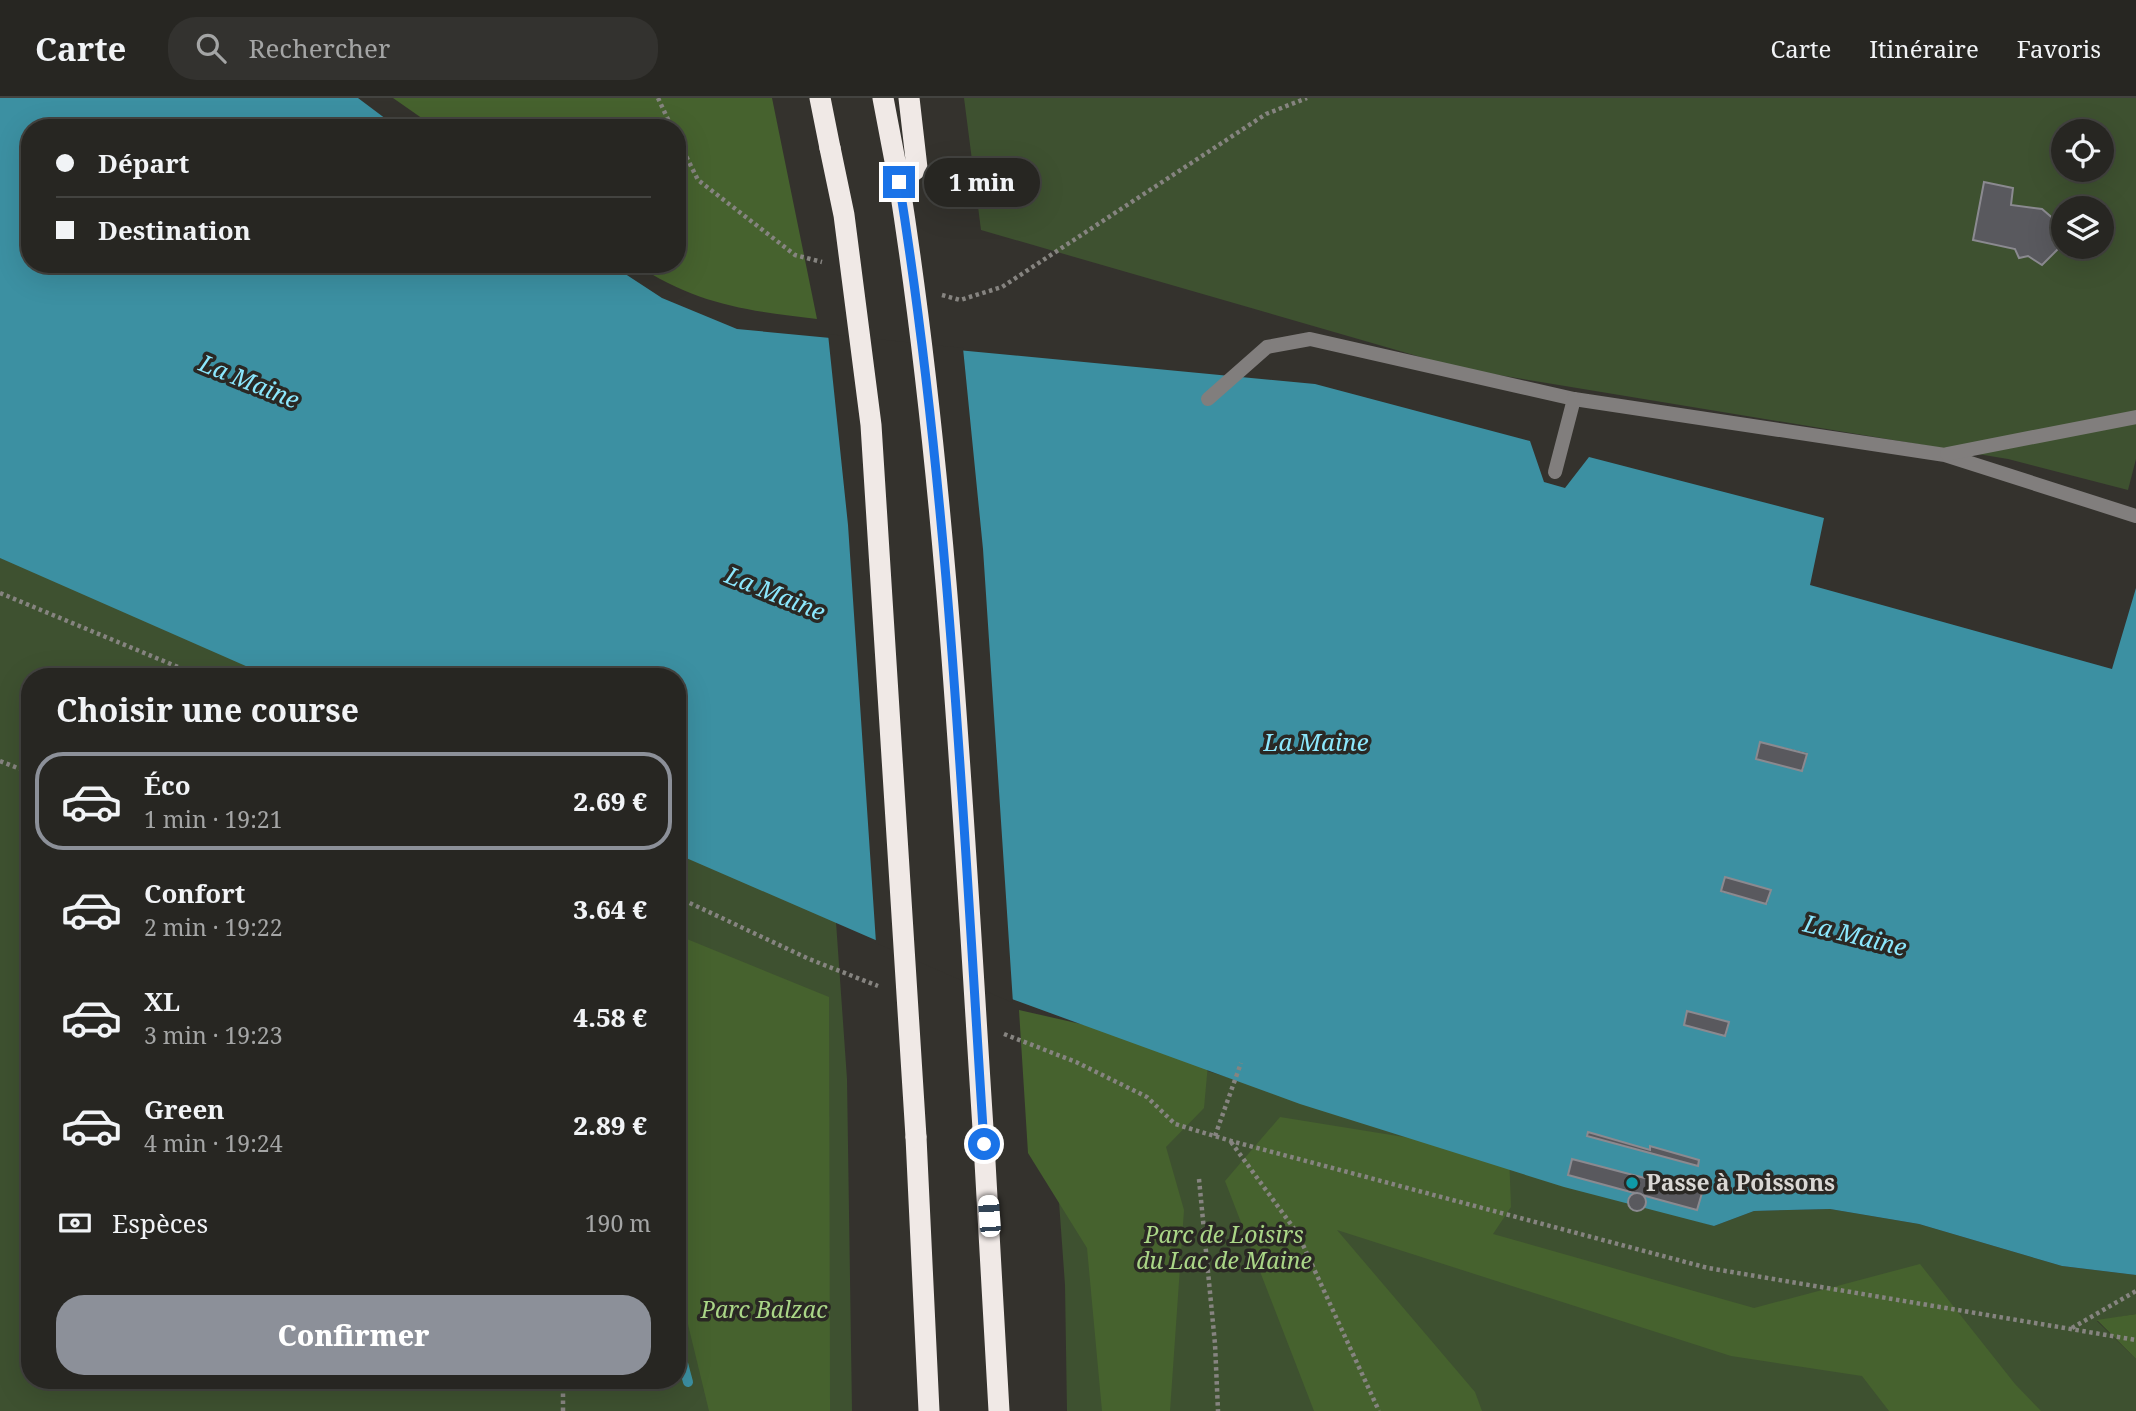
<!DOCTYPE html>
<html lang="fr">
<head>
<meta charset="utf-8">
<style>
	:root { --surface:#272622; --page:#33322f; --text:#f1f3f6; --muted:#a4a5a5; --line:#434340; --accent:#8c9099 }
	body { margin:0; font-family:"Noto Serif",serif; background:var(--page); color:var(--text); height:100vh; display:flex; flex-direction:column; font-size:26px; white-space:nowrap }
	* { box-sizing:border-box; margin:0 }
	p { font-size:23px; color:var(--muted) }
	.icon { flex:none; width:38px; height:38px; fill:none; stroke:currentColor; stroke-width:2; stroke-linecap:round; stroke-linejoin:round }
	.map { position:relative; flex:1; overflow:hidden }
	.panel { position:absolute; left:21px; top:570px; width:665px; height:721px; display:flex; flex-direction:column; background:var(--surface); border-radius:28px; box-shadow:0 7px 28px #0002,0 0 0 2px var(--line) }
	.panel>* { flex:none }
	.guide { position:absolute; left:21px; top:21px; width:665px; height:154px; border-radius:28px; box-shadow:0 7px 28px #0002,0 0 0 2px var(--line); display:grid; align-content:center; height:154px; padding:0 35px; background:var(--surface) }
	.controls { position:absolute; left:2051px; top:21px; display:grid; gap:14px }
	.controls a { display:grid; place-items:center; width:63px; height:63px; border-radius:50%; background:var(--surface); box-shadow:0 7px 28px #0002,0 0 0 2px var(--line); font-size:35px }
	.end { position:absolute; width:32px; height:32px; margin:-16px; border:9px solid #1a73e8; background:#fff; box-shadow:0 0 0 4px #fff }
	.from { border-radius:50% }
	.bubble { position:absolute; height:49px; border-radius:24px; background:var(--surface); box-shadow:0 7px 28px #0002,0 0 0 2px var(--line); font-size:23px; font-weight:800; line-height:49px; text-align:center }
	.car { position:absolute; width:21px; height:42px; margin:-21px -10px; border-radius:9px; box-shadow:0 0 5px 2px #0007; background:linear-gradient(#fff 24%,#345 0 40%,#fff 0 76%,#345 0 86%,#fff 0) }
	.guide b { display:flex; align-items:center; gap:24px; height:66px; font-size:26px }
	.guide b+b { border-top:2px solid var(--line) }
	.guide i { width:18px; height:18px; background:var(--text) }
	ul { padding:0; list-style:none }
	li { display:flex; align-items:center; gap:21px; height:98px; margin:0 14px 10px; padding:0 21px; border:4px solid transparent; border-radius:28px }
	li div { flex:1 }
	li b { display:block; font-size:26px }
	li em { font-style:normal; font-weight:800 }
	li.active { border-color:var(--accent) }
	li>.icon { width:63px; height:63px; stroke-width:1.5 }
	h2 { padding:0 35px; font-size:32px; line-height:84px }
	.pay { display:flex; align-items:center; gap:18px; height:77px; padding:0 35px; font-size:26px }
	.pay p { margin-inline-start:auto }
	.action { display:flex; gap:14px; margin-top:auto; padding:14px 35px }
	.action a { flex:1; height:80px; border-radius:28px; background:var(--accent); color:#fff; font-size:28px; font-weight:800; line-height:80px; text-align:center }
	header { display:flex; align-items:center; gap:42px; box-sizing:border-box; height:98px; padding:0 35px; background:var(--surface); border-bottom:2px solid var(--line) }
	header strong { font-size:33px }
	nav { display:flex; gap:38px; margin-inline-start:auto; font-size:24px }
	.search { width:490px; height:63px; background:var(--page); display:flex; align-items:center; gap:18px; box-sizing:border-box; padding:0 24px; border-radius:28px; color:var(--muted); font-size:26px }
	.map>svg:first-child { display:block }
</style>
</head>
<body>
<header>
<strong>Carte</strong>
<div class="search"><svg class="icon" aria-label="search" viewBox="0 0 24 24"><circle cx="10" cy="10" r="6"/><path d="M15 15l6 6"/></svg>Rechercher</div>
<nav><a>Carte</a><a>Itinéraire</a><a>Favoris</a></nav>
</header>
<div class="map">
<svg width="2136" height="1313" viewBox="0 0 2136 1313">
	<rect width="100%" height="100%" fill="#34322d"/>
	<g fill="#3e5130" fill-rule="evenodd">
		<path d="M964,0H2136V361L2128,392L2008,361L1462,271L981,132ZM2063,33H2102V72H2063ZM2063,110H2102V149H2063Z"/>
		<path d="M0,459L276,579H30V1283H677V754L836,824L847,981L852,1313H0Z"/>
		<path d="M1201,971L1714,1128L1754,1113L1830,1111L1919,1126L2062,1168L2136,1177V1216L2097,1223L2136,1261V1313H1067L1065,1187L1057,1076Z"/>
	</g>
	<g fill="#46622e">
		<path d="M393,0H772L817,221C748,213 694,206 636,166H677V30H436Z"/>
		<path d="M677,837L829,899L830,1313H709L677,1181Z"/>
		<path d="M1019,912L1209,955L1204,1010L1166,1049L1184,1112L1170,1313H1102L1087,1150L1028,1055Z"/>
		<path d="M1280,1019L1509,1056L1511,1109L1493,1136L1754,1210L1920,1166L2015,1286L2041,1313H1889L1862,1278L1731,1258L1337,1132L1475,1294L1482,1313H1314L1225,1083Z"/>
		<path d="M2136,1216V1261L2097,1222Z"/>
	</g>
	<path fill="#3c90a2" fill-rule="evenodd" d="M0,0H358L398,30H30V166H610L662,200L737,231L1315,286L1530,343L1544,384L1565,390L1589,359L1824,420L1810,487L2112,571L2136,490V1177L2062,1168L1919,1126L1830,1111L1754,1113L1714,1128L1564,1089L1300,1006L1009,900L677,756V579H271L0,460ZM1760,644L1807,655L1803,672L1756,661ZM1725,779L1770,792L1767,806L1722,794ZM1687,913L1728,924L1726,937L1684,927ZM1589,1034L1650,1052L1651,1048L1699,1062L1697,1068L1587,1038Z"/>
	<path fill="#34322d" d="M828,236L963,250L983,451L1013,905L876,845L848,427Z"/>
	<g fill="none" stroke-linecap="round" stroke-linejoin="round">
		<path stroke="#3c90a2" stroke-width="10" d="M677,1243L688,1284"/>
	</g>
	<g fill="#59595e" stroke="#8b8a90" stroke-width="2">
		<path d="M1984,84L2013,90L2011,107L2042,111L2063,129V146L2042,167L2028,158L2019,160L2015,151L1973,142Z"/>
		<path d="M1760,644L1807,656L1802,673L1756,661Z"/>
		<path d="M1725,779L1771,792L1766,806L1721,793Z"/>
		<path d="M1687,913L1729,924L1725,938L1684,927Z"/>
		<path d="M1588,1034L1650,1052V1048L1699,1062L1698,1068L1587,1038Z"/>
		<path d="M1572,1061L1702,1095L1697,1112L1568,1077Z"/>
		<circle cx="1637" cy="1104" r="9"/>
	</g>
	<g fill="none" stroke-linecap="round" stroke-linejoin="round">
		<g stroke="#868480" stroke-width="4.5" stroke-dasharray="3.5 3.5" stroke-linecap="butt">
			<path d="M658,0L672,30"/>
			<path d="M677,40L698,82L795,157L822,164"/>
			<path d="M942,197L960,202L1002,189L1266,16L1307,0"/>
			<path d="M0,495L202,579"/>
			<path d="M0,663L30,675"/>
			<path d="M677,799L809,861L878,888"/>
			<path d="M1004,936L1076,964L1147,999L1175,1026L1231,1043L1708,1170L2136,1242"/>
			<path d="M1215,1038L1241,965"/>
			<path d="M1231,1044L1298,1136L1379,1313"/>
			<path d="M1199,1081L1215,1246L1218,1313"/>
			<path d="M2072,1230L2136,1193"/>
			<path d="M563,1313V1283"/>
		</g>
		<g stroke="#817e7d" stroke-width="14">
			<path d="M1208,301L1267,249L1310,241L1574,301L1945,357L2136,418"/>
			<path d="M1947,356L2136,319"/>
			<path d="M1555,374L1574,301"/>
		</g>
		<g stroke="#f0e9e6" stroke-width="21">
			<path d="M820,0L830,50"/>
			<path d="M883,0L899,84L917,70L909,0"/>
			<path d="M916,1039L929,1313"/>
			<path d="M984,1046L999,1313"/>
		</g>
		<g stroke="#f0e9e6" stroke-width="21">
			<path d="M830,50L844,117L871,327L916,1039"/>
			<path d="M899,84C949,402 963,725 984,1046"/>
		</g>
	</g>
	<g fill="none" stroke-linecap="round" stroke-linejoin="round">
		<path stroke="#1a73e8" stroke-width="9" d="M899,84C950,402 963,725 984,1046"/>
	</g>
	<circle fill="#0f9aa8" stroke="#2a2824" stroke-width="2.5" cx="1632" cy="1085" r="7"/>
	<g text-anchor="middle" stroke-width="7" stroke-linejoin="round" paint-order="stroke">
		<g font-size="23" font-weight="bold" fill="#d9d7d4" stroke="#2a2824" text-anchor="start">
			<text x="1646" y="1093">Passe à Poissons</text>
		</g>
		<g font-size="23" font-style="italic" fill="#aad687" stroke="#2a2824">
			<text x="1224" y="1145">Parc de Loisirs<tspan x="1224" dy="26">du Lac de Maine</tspan></text>
			<text x="764" y="1220">Parc Balzac</text>
		</g>
		<g font-size="24" font-style="italic" fill="#8ce7fd" stroke="#2a2824">
			<text transform="translate(249 284) rotate(22)" y="8">La Maine</text>
			<text transform="translate(775 496) rotate(22)" y="8">La Maine</text>
			<text x="1316" y="653">La Maine</text>
			<text transform="translate(1855 838) rotate(14)" y="8">La Maine</text>
		</g>
	</g>
</svg>
<div class="controls">
<a><svg class="icon" aria-label="locate" viewBox="0 0 24 24"><circle cx="12" cy="12" r="6"/><path d="M12 2v4M12 18v4M2 12h4M18 12h4"/></svg></a>
<a><svg class="icon" aria-label="layers" viewBox="0 0 24 24"><path d="M12 4l9 5-9 5-9-5zM3 14l9 5 9-5"/></svg></a>
</div>
<i class="end from" style="left:984px;top:1046px"></i>
<i class="end" style="left:899px;top:84px"></i>
<div class="bubble" style="left:924px;top:60px;width:116px">1 min</div>
<i class="car" style="left:989px;top:1118px;rotate:356deg"></i>
<div class="guide">
<b><i class="from"></i>Départ</b>
<b><i></i>Destination</b>
</div>
<section class="panel">
<h2>Choisir une course</h2>
<ul>
<li class="active"><svg class="icon" aria-label="car" viewBox="0 0 24 24"><path d="M5 17H2v-5l4-1 3-4h7l3 4 3 1v5h-3M9 17h6M6 11h13"/><circle cx="7" cy="17" r="2"/><circle cx="17" cy="17" r="2"/></svg><div><b>Éco</b><p>1 min · 19:21</p></div><em>2.69 €</em></li>
<li><svg class="icon" aria-label="car" viewBox="0 0 24 24"><path d="M5 17H2v-5l4-1 3-4h7l3 4 3 1v5h-3M9 17h6M6 11h13"/><circle cx="7" cy="17" r="2"/><circle cx="17" cy="17" r="2"/></svg><div><b>Confort</b><p>2 min · 19:22</p></div><em>3.64 €</em></li>
<li><svg class="icon" aria-label="car" viewBox="0 0 24 24"><path d="M5 17H2v-5l4-1 3-4h7l3 4 3 1v5h-3M9 17h6M6 11h13"/><circle cx="7" cy="17" r="2"/><circle cx="17" cy="17" r="2"/></svg><div><b>XL</b><p>3 min · 19:23</p></div><em>4.58 €</em></li>
<li><svg class="icon" aria-label="car" viewBox="0 0 24 24"><path d="M5 17H2v-5l4-1 3-4h7l3 4 3 1v5h-3M9 17h6M6 11h13"/><circle cx="7" cy="17" r="2"/><circle cx="17" cy="17" r="2"/></svg><div><b>Green</b><p>4 min · 19:24</p></div><em>2.89 €</em></li>
</ul>
<div class="pay"><svg class="icon" aria-label="cash" viewBox="0 0 24 24"><path d="M3 7h18v10H3z"/><circle cx="12" cy="12" r="2"/></svg>Espèces<p>190 m</p></div>
<div class="action"><a>Confirmer</a></div>
</section>
</div>
</body>
</html>
